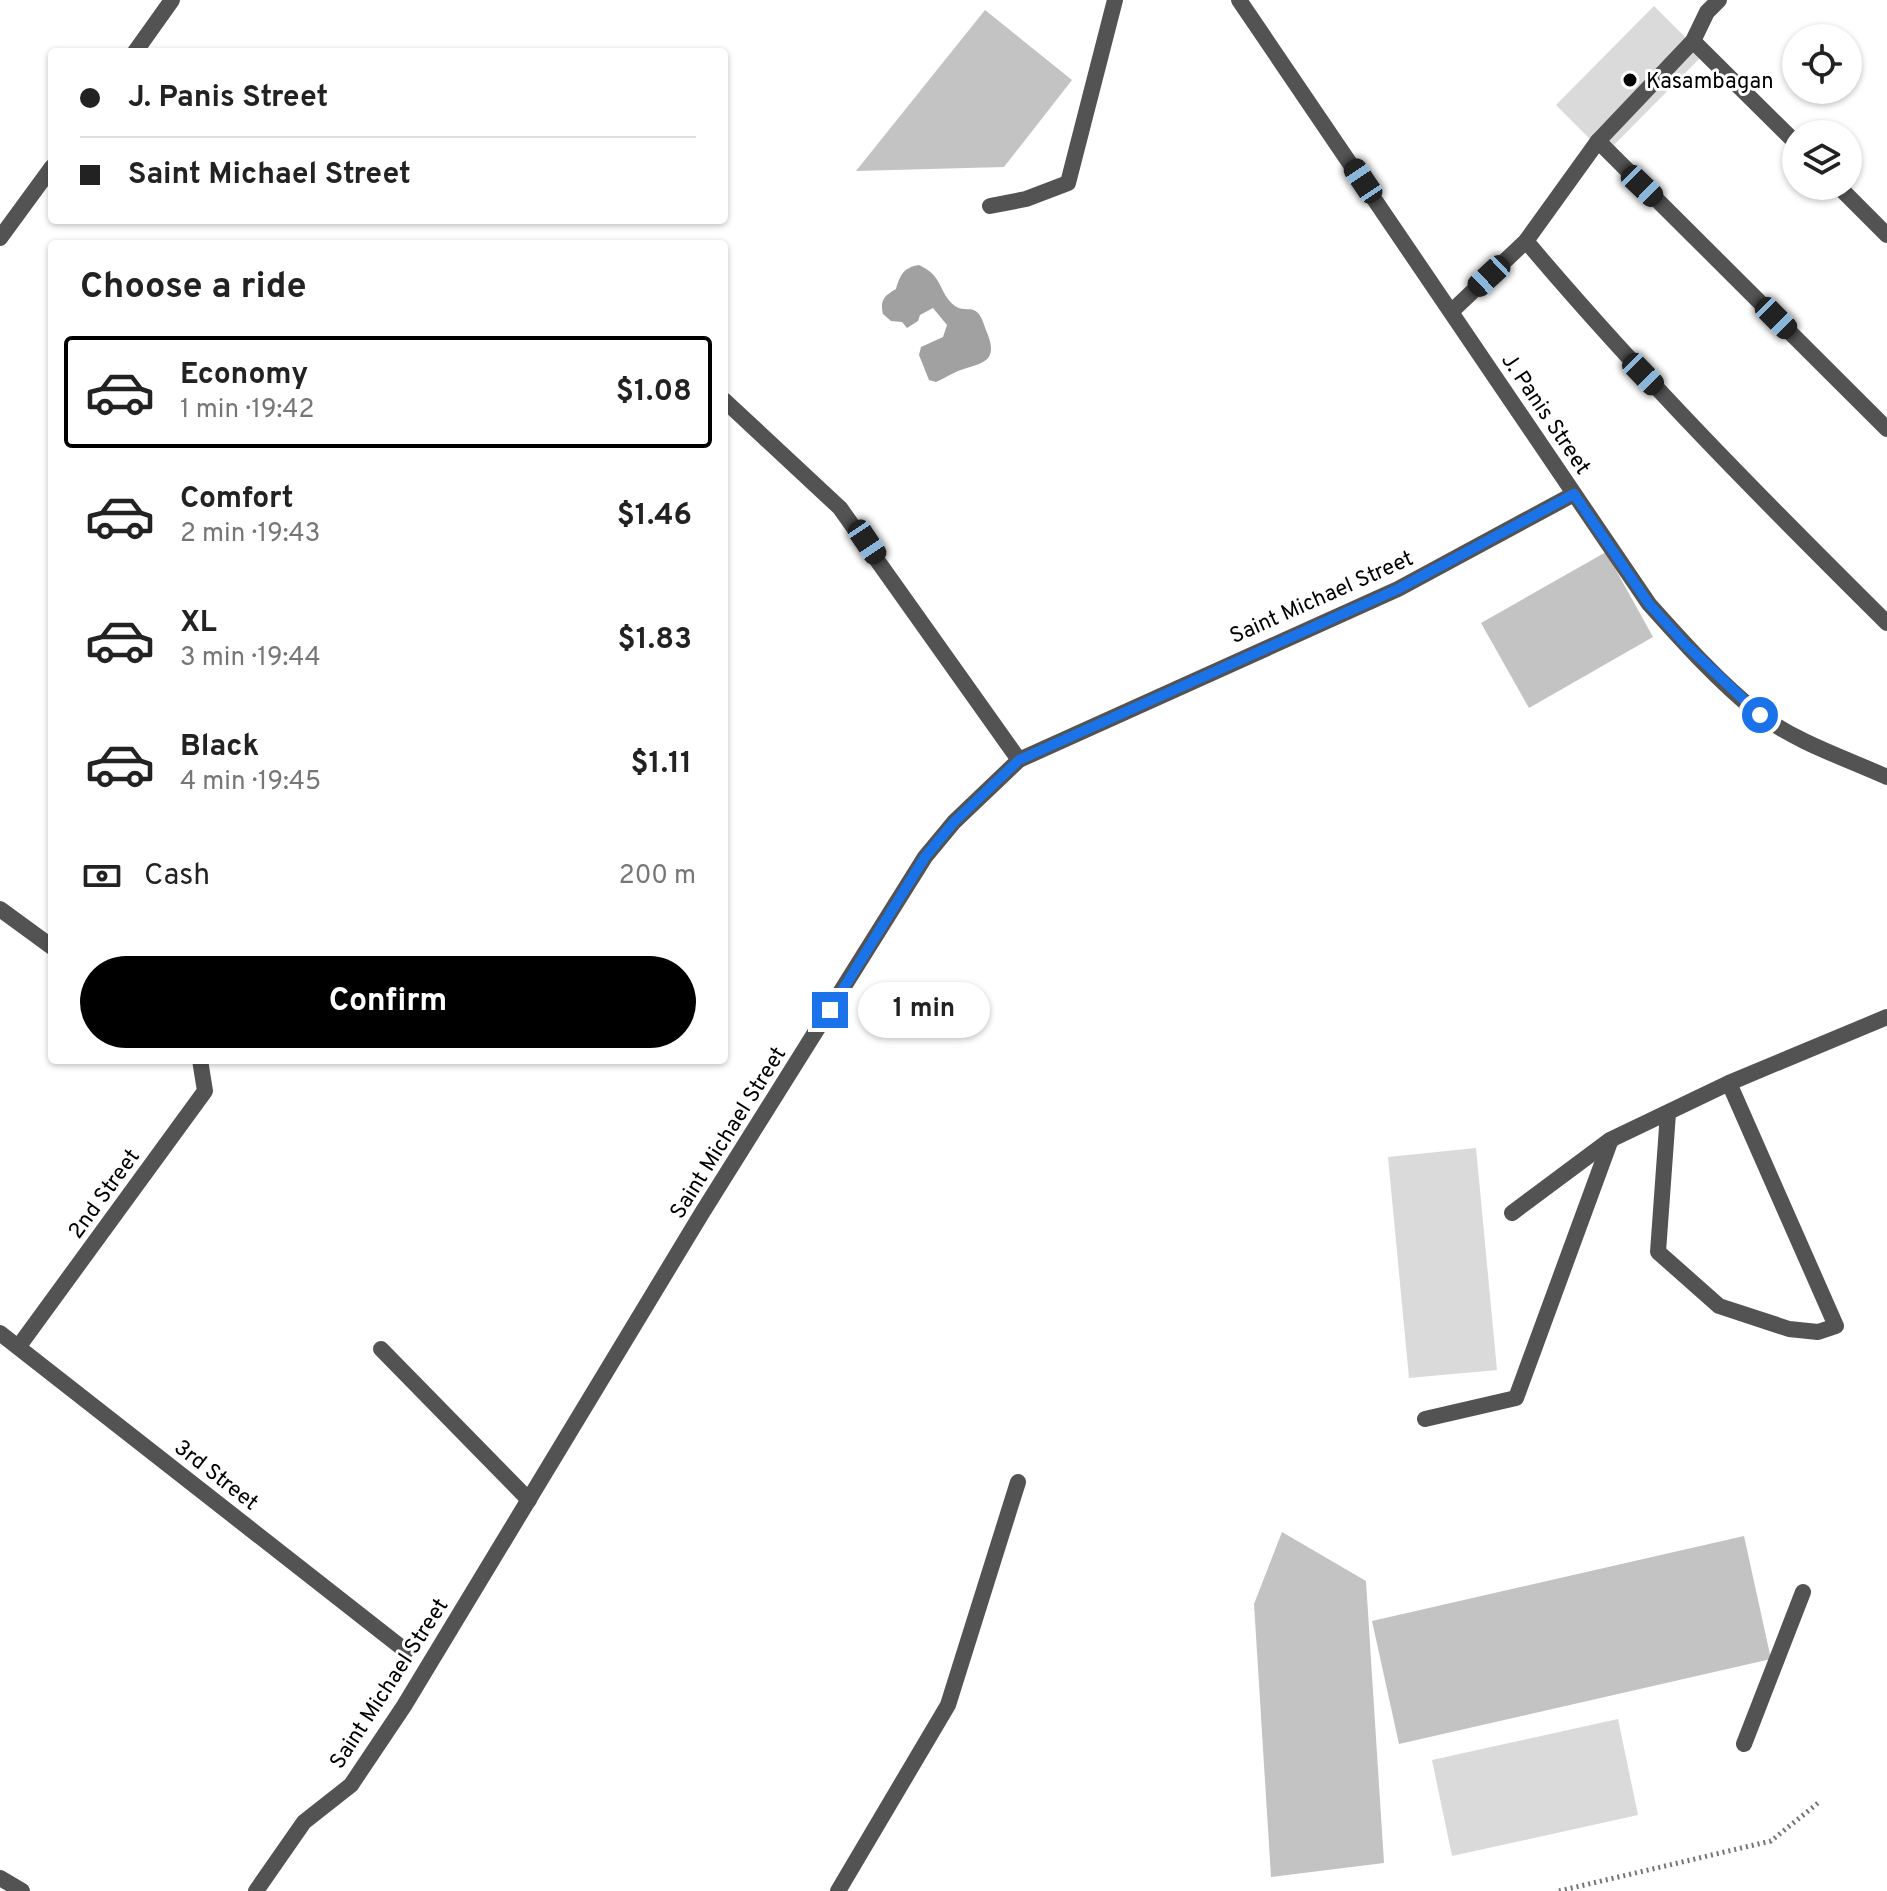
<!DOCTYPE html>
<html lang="en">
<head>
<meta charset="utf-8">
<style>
	:root { --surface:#fff; --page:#f6f6f6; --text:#222; --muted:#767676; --line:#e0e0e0; --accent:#000 }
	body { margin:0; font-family:Overpass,sans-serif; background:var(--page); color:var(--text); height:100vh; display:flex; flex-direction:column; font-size:30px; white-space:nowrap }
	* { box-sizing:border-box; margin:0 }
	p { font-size:26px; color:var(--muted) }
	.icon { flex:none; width:44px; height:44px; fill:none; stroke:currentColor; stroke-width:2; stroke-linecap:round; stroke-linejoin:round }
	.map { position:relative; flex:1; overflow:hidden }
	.details { position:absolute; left:48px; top:240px; width:680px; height:824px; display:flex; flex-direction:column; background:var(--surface); border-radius:8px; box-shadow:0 2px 6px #0004 }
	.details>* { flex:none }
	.guide { position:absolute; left:48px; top:48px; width:680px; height:176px; border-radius:8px; box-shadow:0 2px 6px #0004; display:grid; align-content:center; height:176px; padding:0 32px; background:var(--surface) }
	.fabs { position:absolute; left:1782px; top:24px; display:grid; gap:16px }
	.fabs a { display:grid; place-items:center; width:80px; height:80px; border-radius:50%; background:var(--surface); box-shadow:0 2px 6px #0004; font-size:40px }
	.end { position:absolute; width:36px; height:36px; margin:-18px; border:10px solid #1a73e8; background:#fff; box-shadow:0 0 0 4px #fff }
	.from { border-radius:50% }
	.bubble { position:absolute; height:56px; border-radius:28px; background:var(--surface); box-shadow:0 2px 6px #0004; font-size:26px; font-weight:700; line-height:56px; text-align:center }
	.car { position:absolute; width:24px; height:48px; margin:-24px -12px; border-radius:10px; box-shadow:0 0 6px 2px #0007; background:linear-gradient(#222 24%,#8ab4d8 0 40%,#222 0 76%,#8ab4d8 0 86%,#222 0) }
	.guide b { display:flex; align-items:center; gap:28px; height:76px; font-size:30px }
	.guide b+b { border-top:2px solid var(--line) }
	.guide i { width:20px; height:20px; background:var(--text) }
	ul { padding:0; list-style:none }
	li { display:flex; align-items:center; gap:24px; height:112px; margin:0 16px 12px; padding:0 16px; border:4px solid transparent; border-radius:8px }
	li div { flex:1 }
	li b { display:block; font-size:30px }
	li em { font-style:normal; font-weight:700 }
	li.current { border-color:var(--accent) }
	li>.icon { width:72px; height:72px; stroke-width:1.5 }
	h2 { padding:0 32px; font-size:36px; line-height:96px }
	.pay { display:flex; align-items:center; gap:20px; height:88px; padding:0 32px; font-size:30px }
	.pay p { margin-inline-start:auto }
	.cta { display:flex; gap:16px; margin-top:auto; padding:16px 32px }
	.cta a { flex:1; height:92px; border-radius:48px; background:var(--accent); color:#fff; font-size:32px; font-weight:700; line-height:92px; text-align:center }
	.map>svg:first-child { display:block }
</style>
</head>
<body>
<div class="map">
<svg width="1887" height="1891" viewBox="0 0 1887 1891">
	<rect width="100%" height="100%" fill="#fff"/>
	<g fill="#dadada">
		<path d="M1654,6L1703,55L1605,154L1556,105Z"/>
		<path d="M1476,1148L1497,1370L1409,1378L1388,1157Z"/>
		<path d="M1618,1719L1638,1815L1452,1856L1432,1760Z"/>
	</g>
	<path fill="#a1a1a1" d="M919,265C944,276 938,293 955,306C963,312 972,306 978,313C982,317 984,325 986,330C1000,363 983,362 958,371C951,374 943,379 936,382L929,380L919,355L921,347L943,337L947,325L933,308L920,315L918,321L907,328L902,322L891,321L883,314C880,300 884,296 896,289C900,275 904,267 919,265Z"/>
	<g fill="#c3c3c3">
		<path d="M985,10L1072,80L1004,167L856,171Z"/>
		<path d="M1606,552L1653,637L1529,708L1481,623Z"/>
		<path d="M1282,1532L1366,1581L1384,1863L1271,1877L1254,1604Z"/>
		<path d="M1744,1536L1771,1659L1399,1744L1372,1621Z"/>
	</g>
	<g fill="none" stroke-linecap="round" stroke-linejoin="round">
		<path stroke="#757575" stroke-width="5" stroke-dasharray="2 4" stroke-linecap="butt" d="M1559,1891L1771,1841L1818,1803"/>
		<g stroke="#535353" stroke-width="16">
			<path d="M990,206L1026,199L1068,183L1115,0"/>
			<path d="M1526,241C1639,375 1762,499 1887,623"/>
			<path d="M724,400L840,508L1019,760"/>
			<path d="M1668,1113L1658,1252L1719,1306L1789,1329L1818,1332L1836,1326L1729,1083"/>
			<path d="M1512,1213L1610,1140L1729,1083L1887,1017"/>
			<path d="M1425,1419L1516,1398L1610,1142"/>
			<path d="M1744,1744L1803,1592"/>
			<path d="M0,1878L22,1891"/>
			<path d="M838,1891L948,1705L1018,1482"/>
		</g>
		<g stroke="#535353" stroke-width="16">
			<path d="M1239,0L1649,604C1683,642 1719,682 1759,714C1796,742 1845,758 1887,777"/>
			<path d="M1693,41L1796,143"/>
			<path d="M135,52L172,0"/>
			<path d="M1598,141L1887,429"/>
			<path d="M1838,186L1887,235"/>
			<path d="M0,238L52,167"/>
			<path d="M1452,311L1526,241L1598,141L1693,41L1707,12L1719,0"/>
			<path d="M0,909L52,947"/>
			<path d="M0,1333L406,1651"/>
			<path d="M19,1346L205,1091L200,1060"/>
			<path d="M381,1349L529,1500"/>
			<path d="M256,1891L304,1822L351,1785L404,1706L702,1213L925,857L954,822L1019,760L1398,589L1574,494"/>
		</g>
	</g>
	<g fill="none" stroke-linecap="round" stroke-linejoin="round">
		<path stroke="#1a73e8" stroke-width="10" d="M830,1010L925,857L954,822L1019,760L1398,589L1574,494L1649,604L1685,644L1760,715"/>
	</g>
	<circle fill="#000" stroke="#fff" stroke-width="3" cx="1630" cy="80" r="8"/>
	<g text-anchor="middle" stroke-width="6" stroke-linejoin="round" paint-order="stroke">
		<g font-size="22" fill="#000" stroke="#fff" text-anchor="start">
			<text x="1646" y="88">Kasambagan</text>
		</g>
		<g font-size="22" fill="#000" stroke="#fff">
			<text transform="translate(1547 413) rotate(56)" y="8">J. Panis Street</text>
			<text transform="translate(1321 596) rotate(-24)" y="8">Saint Michael Street</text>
			<text transform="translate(727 1132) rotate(-58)" y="8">Saint Michael Street</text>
			<text transform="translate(103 1193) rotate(-54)" y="8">2nd Street</text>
			<text transform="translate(217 1474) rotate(38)" y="8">3rd Street</text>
			<text transform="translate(388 1683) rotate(-57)" y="8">Saint Michael Street</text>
		</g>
	</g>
</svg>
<div class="fabs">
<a><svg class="icon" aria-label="locate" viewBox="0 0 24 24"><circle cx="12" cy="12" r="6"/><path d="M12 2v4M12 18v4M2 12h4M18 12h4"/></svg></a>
<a><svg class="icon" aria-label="layers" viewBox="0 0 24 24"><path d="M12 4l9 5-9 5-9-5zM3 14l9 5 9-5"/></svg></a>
</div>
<i class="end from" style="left:1760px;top:715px"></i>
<i class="end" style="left:830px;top:1010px"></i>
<div class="bubble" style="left:858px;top:982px;width:132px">1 min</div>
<i class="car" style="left:1363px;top:181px;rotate:326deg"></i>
<i class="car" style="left:1642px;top:186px;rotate:134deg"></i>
<i class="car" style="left:1489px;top:276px;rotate:227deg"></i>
<i class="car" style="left:1776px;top:318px;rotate:135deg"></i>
<i class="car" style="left:1643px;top:374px;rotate:136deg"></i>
<i class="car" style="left:867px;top:542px;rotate:146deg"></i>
<div class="guide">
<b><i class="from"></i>J. Panis Street</b>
<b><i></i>Saint Michael Street</b>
</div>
<section class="details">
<h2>Choose a ride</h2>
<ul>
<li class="current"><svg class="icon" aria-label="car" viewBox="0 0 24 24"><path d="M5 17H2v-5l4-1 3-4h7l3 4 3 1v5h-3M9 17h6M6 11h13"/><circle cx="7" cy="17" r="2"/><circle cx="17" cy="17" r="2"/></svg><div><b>Economy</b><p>1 min · 19:42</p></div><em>$1.08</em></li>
<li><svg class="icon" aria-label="car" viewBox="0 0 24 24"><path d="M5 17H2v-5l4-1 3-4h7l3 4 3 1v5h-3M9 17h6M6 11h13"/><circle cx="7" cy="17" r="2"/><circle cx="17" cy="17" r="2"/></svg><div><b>Comfort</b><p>2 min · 19:43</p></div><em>$1.46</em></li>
<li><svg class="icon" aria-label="car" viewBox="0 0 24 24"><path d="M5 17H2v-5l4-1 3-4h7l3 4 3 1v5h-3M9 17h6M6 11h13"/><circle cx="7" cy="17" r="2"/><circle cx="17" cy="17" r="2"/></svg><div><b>XL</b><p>3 min · 19:44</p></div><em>$1.83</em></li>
<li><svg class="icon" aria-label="car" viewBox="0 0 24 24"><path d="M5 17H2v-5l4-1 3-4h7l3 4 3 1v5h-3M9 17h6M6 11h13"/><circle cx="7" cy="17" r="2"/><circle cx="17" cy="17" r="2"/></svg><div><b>Black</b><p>4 min · 19:45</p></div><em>$1.11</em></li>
</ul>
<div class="pay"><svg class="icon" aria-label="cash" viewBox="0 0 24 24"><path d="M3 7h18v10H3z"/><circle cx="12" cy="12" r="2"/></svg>Cash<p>200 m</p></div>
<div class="cta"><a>Confirm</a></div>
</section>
</div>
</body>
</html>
